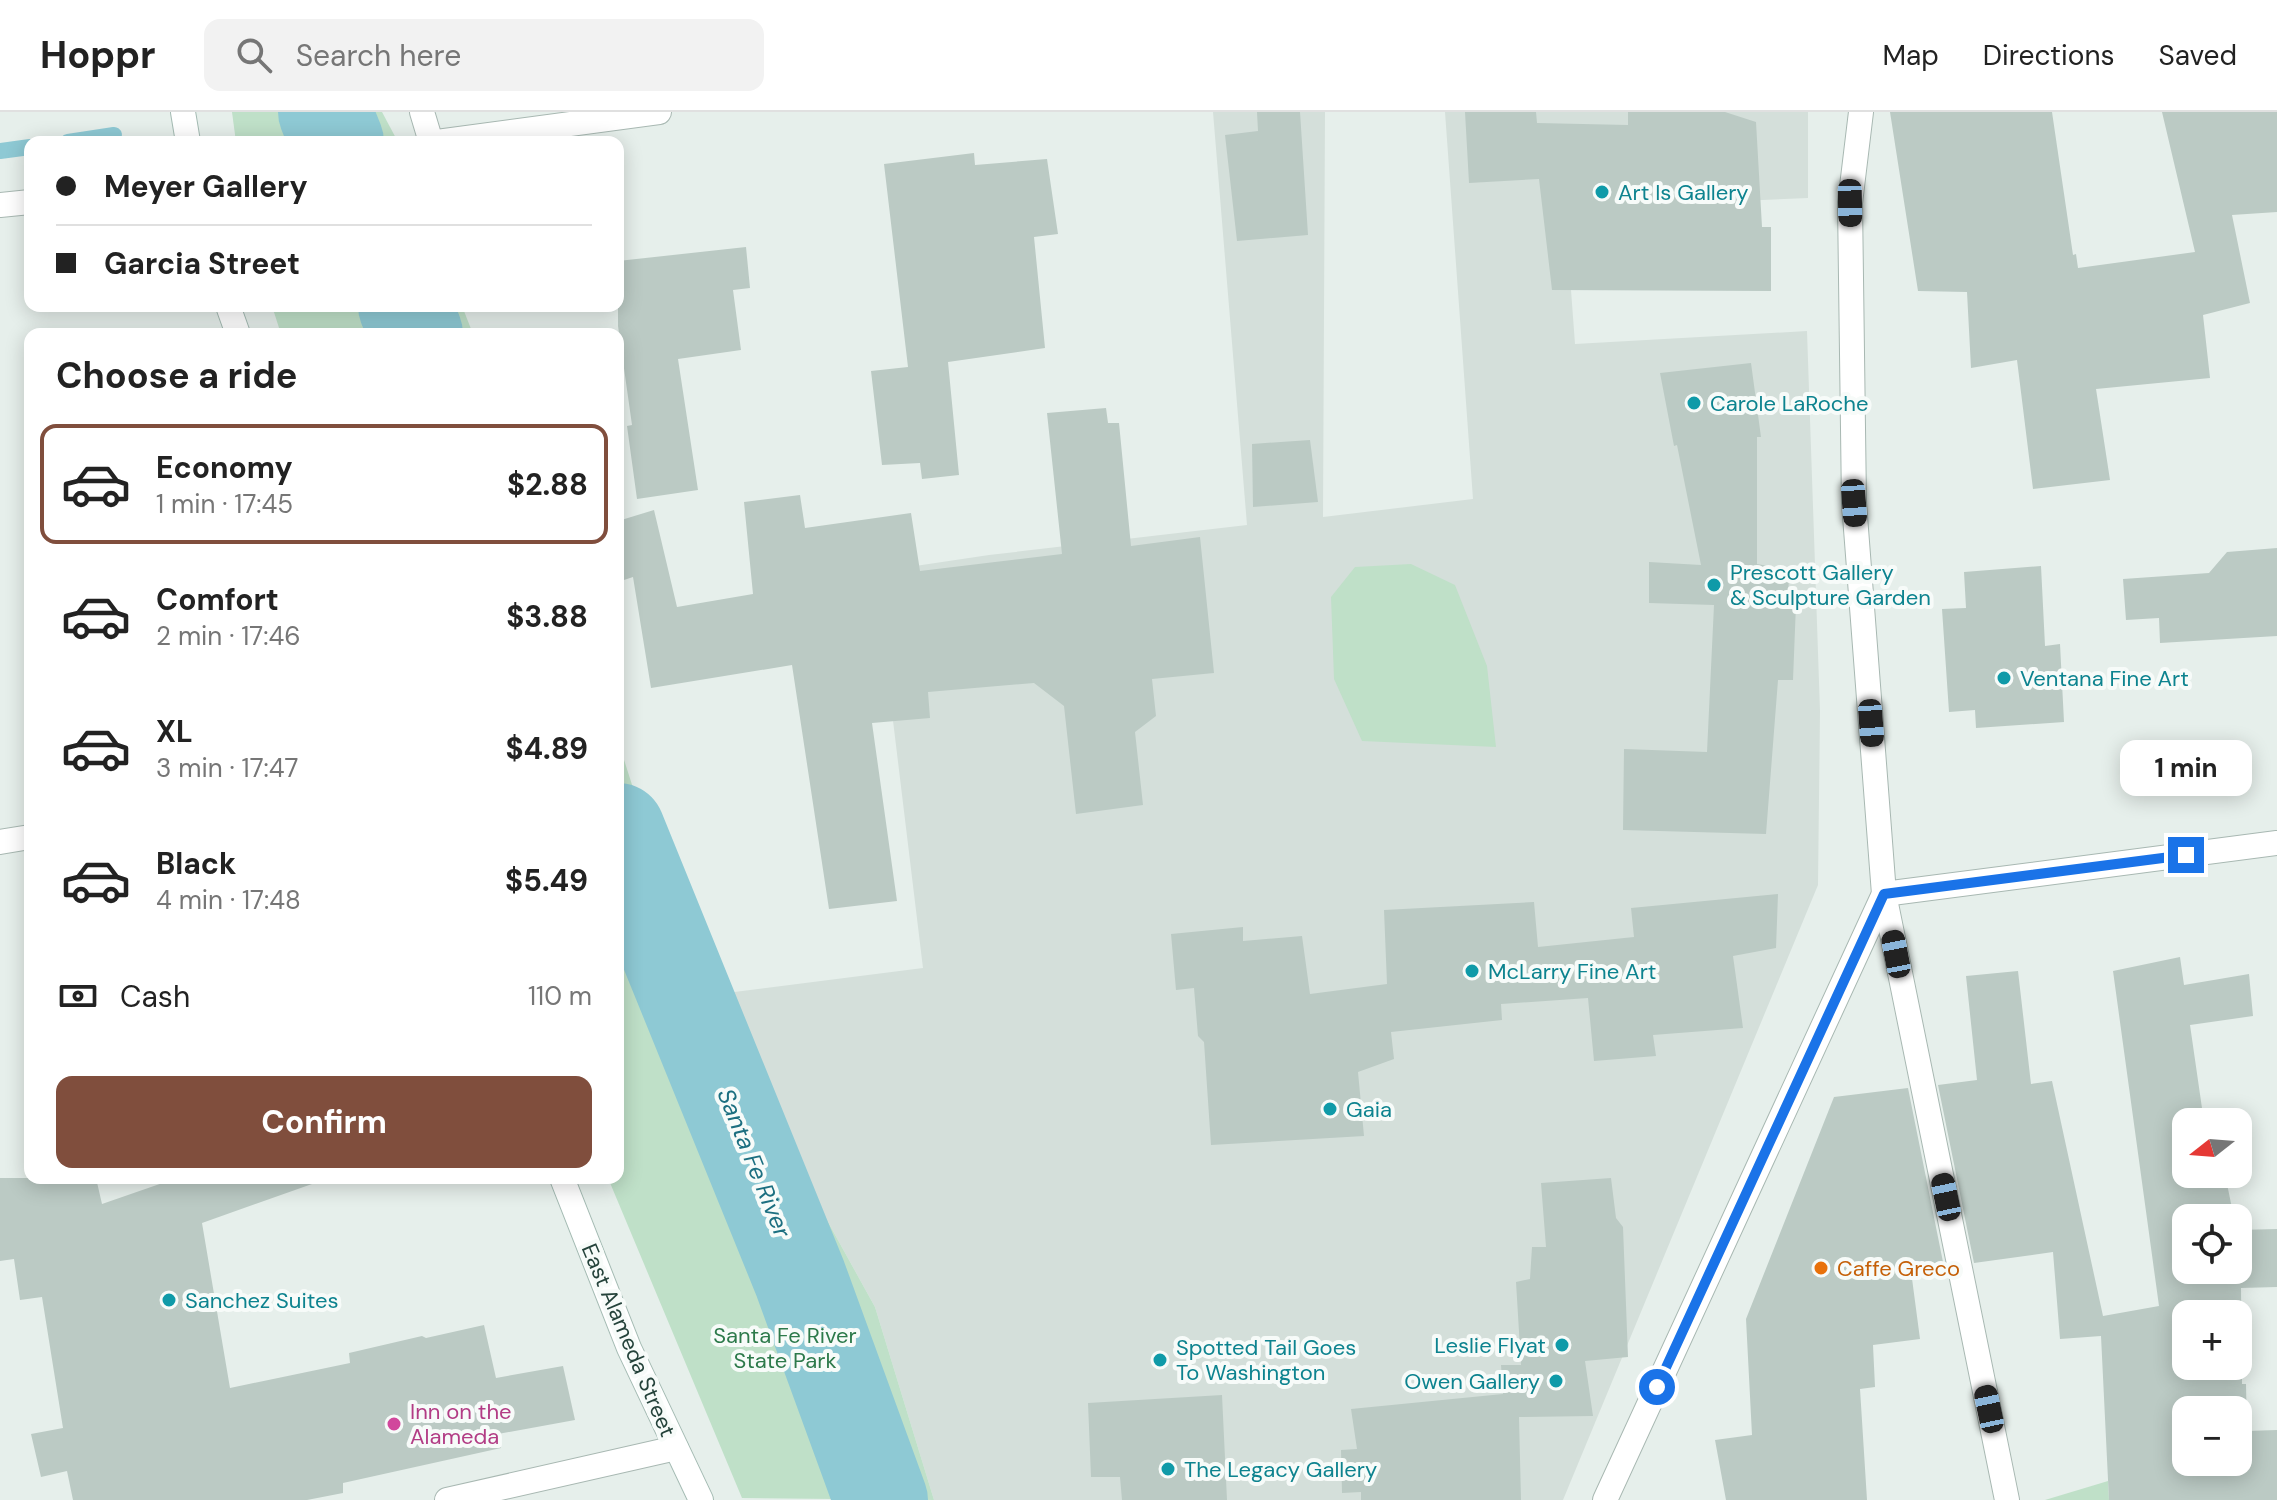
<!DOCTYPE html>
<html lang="en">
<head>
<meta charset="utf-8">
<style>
	:root { --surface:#fff; --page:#f2f2f2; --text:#222; --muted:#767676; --line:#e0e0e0; --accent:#804e3d }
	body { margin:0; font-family:"DM Sans",sans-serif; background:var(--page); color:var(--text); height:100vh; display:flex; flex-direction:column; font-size:30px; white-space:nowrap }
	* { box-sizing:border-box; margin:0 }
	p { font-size:26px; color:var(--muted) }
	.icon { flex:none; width:44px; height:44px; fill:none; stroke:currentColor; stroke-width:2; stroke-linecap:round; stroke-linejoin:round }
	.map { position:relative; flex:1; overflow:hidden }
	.sheet { position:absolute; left:24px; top:216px; width:600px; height:856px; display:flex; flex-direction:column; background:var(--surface); border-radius:16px; box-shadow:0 4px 20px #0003 }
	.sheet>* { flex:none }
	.hud { position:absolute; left:24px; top:24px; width:600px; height:176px; border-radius:16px; box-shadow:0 4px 20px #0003; display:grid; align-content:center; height:176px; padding:0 32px; background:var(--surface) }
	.needle { width:52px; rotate:253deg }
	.tools { position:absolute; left:2172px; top:996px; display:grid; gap:16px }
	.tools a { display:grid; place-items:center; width:80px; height:80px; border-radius:16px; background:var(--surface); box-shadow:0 4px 20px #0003; font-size:40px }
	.end { position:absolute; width:36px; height:36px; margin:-18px; border:10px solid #1a73e8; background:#fff; box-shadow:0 0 0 4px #fff }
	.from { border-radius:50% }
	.bubble { position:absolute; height:56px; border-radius:16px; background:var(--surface); box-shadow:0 4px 20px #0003; font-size:26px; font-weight:700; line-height:56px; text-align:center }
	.car { position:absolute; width:24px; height:48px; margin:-24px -12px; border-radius:10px; box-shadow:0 0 6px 2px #0007; background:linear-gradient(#222 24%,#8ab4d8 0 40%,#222 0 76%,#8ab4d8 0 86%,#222 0) }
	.hud b { display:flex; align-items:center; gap:28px; height:76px; font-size:30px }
	.hud b+b { border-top:2px solid var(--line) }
	.hud i { width:20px; height:20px; background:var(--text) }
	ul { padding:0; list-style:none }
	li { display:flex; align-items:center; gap:24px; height:120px; margin:0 16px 12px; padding:0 16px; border:4px solid transparent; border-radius:16px }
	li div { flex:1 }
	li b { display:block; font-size:30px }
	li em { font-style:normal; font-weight:700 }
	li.on { border-color:var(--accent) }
	li>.icon { width:72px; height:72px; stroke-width:1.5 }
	h2 { padding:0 32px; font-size:36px; line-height:96px }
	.pay { display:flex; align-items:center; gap:20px; height:88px; padding:0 32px; font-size:30px }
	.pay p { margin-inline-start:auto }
	.button { display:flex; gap:16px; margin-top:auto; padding:16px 32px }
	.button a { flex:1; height:92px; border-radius:16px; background:var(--accent); color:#fff; font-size:32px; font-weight:700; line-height:92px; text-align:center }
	header { display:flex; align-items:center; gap:48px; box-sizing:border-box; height:112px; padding:0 40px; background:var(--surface); border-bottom:2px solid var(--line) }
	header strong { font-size:38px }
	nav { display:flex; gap:44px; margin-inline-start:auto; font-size:28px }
	.search { width:560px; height:72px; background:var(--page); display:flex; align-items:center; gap:20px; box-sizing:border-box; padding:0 28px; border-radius:16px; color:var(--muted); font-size:30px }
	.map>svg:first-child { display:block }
</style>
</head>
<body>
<header>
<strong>Hoppr</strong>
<div class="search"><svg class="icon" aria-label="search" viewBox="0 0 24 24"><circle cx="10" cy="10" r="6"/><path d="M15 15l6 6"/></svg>Search here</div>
<nav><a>Map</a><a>Directions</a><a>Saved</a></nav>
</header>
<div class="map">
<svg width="2277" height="1388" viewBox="0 0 2277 1388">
	<rect width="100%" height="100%" fill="#e6efeb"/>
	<path fill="#d4dfda" d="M1213,0H1325L1323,405L1473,387L1445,0H1808V86L1575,96L1571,178L1575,232L1807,219L1820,599L1818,773L1563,1388H934L875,1195L703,884L923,856L875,460L989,443L1247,413Z"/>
	<g fill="#bfe0c8">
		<path d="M232,0H382L398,30H236Z"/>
		<path d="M272,194H462L473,222H281Z"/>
		<path d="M1411,452L1455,473L1487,554L1496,635L1362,629L1334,567L1331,485L1355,455Z"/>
		<path d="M618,629L691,857L703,884L875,1195L934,1388L742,1386L608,1066H618Z"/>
		<path d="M2108,1369L2109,1388H2045Z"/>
	</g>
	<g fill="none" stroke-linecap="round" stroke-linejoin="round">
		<g stroke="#8ec9d4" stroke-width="16">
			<path d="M68,30L114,23"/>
			<path d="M0,39L30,35"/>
		</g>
		<g stroke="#8ec9d4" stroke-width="94">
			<path d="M325,0L337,30"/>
			<path d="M405,194L416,222"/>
			<path d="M618,718L800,1166L881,1388"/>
		</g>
	</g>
	<g fill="#bbcac4" fill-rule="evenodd">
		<path d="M1257,0H1300L1308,123L1237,129L1225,23L1258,19Z"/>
		<path d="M1465,0H1536L1537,11L1628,13V0H1725L1756,10L1762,115H1771V179L1552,178L1539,67L1469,71Z"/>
		<path d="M1890,0H2052L2073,143L2076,142L2078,156L2195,140L2162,0H2277V100L2232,103L2250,191L2203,203L2210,266L2096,277L2110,368L2033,377L2017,248L1971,256L1967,180L1918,179Z"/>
		<path d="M974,41L975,53L1047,47L1058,122L1034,125L1045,236L948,250L959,363L922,367L920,351L882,353L871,259L908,255L884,52Z"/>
		<path d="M746,135L750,176L733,178L741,238L678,247L698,378L637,387L627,314L632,313L618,214V149Z"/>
		<path d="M1751,251L1761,325H1757V452L1774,455V458L1789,459L1788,492H1796L1793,568H1778L1766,722L1623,718L1624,637L1707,640L1714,493L1649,491V450L1701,453L1677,333L1674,334L1660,261Z"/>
		<path d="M1106,296L1108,311H1119L1131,434L1200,425L1214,561L1152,567L1156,604L1135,620L1143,693L1076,702L1064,594L1034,571L928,580L930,606L872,611L897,789L829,797L792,553L651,576L633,465L618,470V409L654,398L677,495L753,482L744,390L800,383L805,416L911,401L920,459L1062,442L1047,301Z"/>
		<path d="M1310,328L1318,390L1253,395L1252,332Z"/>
		<path d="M2277,436V524L2160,531L2159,506L2126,508L2123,467L2209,461L2227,440Z"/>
		<path d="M2041,454L2045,534L2060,532L2064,610L1976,616L1975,598L1949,600L1942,497L1966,496L1964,460Z"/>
		<path d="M1778,782L1776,836L1733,844L1743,916L1653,923L1656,944L1594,949L1588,886L1501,892L1502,908L1391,920L1394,947L1358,960L1364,1024L1211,1033L1204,930L1198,924L1194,876L1176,878L1171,822L1243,815V829L1302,824L1310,882L1387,872L1384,798L1534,790L1538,835L1634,825L1631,796Z"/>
		<path d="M2180,845L2184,873L2249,862L2253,904L2190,913L2204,1010H2186V1062H2225L2234,1106H2186V1158H2238V1118L2277,1117V1175L2241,1176L2242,1272H2246L2247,1319L2277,1318V1388H2109L2101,1224L2060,1227L2053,1140L1974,1151L1938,973L1977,968L1966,864L2018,859L2031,972L2052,969L2103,1204L2159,1194L2113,859ZM2186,1202H2238V1254H2186ZM2186,1298H2238V1350H2186Z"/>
		<path d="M1908,976L1944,1155L1911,1159L1920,1227L1873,1233L1875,1275L1860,1277L1867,1388H1726L1715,1328L1752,1323L1746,1207L1834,985Z"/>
		<path d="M0,1066H96L102,1092L177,1066H311L312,1072L202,1111L230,1276L350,1251L349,1241L422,1224L426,1226L484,1213L496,1266L563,1254L575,1308L498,1322L501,1336L343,1371V1381L307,1388H73L67,1359L41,1365L31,1322L63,1316L42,1185L20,1188L14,1147L0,1149Z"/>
		<path d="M1611,1066L1616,1106L1623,1115L1628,1245L1585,1249L1593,1304L1519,1305L1521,1388H1361V1380L1342,1381L1341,1338L1357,1337L1351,1297L1503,1282L1501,1253H1521L1516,1170L1530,1167L1532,1135H1546L1541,1071Z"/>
		<path d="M1222,1283L1227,1388H1122L1120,1365H1091L1088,1291Z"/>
	</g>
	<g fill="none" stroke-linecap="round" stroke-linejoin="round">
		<g stroke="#a8b8b2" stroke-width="26">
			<g id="lane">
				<path d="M0,730L30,725"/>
				<path d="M447,1388L676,1336"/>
			</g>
		</g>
		<g stroke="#a8b8b2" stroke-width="26">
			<g id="street">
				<path d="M422,0L431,30"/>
				<path d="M1861,0L1850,91L1854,391L1884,782L2007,1388"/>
				<path d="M437,30L659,0"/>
				<path d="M0,93L30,90"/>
				<path d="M1884,782L2277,731"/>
				<path d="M1605,1388L1884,782"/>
			</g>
		</g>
		<g stroke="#a4bbb3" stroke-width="26">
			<g id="secondary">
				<path d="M183,0L188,30"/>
				<path d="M228,194L238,222"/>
				<path d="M562,1066L629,1236L701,1388"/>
			</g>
		</g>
		<use href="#lane" stroke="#fff" stroke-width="24"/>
		<use href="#street" stroke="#fff" stroke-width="24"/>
		<use href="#secondary" stroke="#fff" stroke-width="24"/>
	</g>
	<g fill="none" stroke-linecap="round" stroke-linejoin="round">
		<path stroke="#1a73e8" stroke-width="10" d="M1657,1275L1884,782L2186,743"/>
	</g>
	<g fill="#0f9aa8" stroke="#f7fbf9" stroke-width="3">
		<circle cx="1602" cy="80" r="8"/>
		<circle cx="1694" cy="291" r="8"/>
		<circle cx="1714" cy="473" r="8"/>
		<circle cx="2004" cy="566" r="8"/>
		<circle cx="1472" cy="859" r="8"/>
		<circle cx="1330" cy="997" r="8"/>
		<circle cx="169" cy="1188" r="8"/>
		<circle cx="1562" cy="1233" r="8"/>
		<circle cx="1160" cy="1248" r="8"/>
		<circle cx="1556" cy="1269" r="8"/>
		<circle cx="1168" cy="1357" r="8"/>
	</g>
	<circle fill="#e8710a" stroke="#f7fbf9" stroke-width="3" cx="1821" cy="1156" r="8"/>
	<circle fill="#d1479c" stroke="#f7fbf9" stroke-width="3" cx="394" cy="1312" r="8"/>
	<g text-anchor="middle" stroke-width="8" stroke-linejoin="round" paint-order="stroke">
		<g font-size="22" fill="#0d838f" stroke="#f7fbf9" text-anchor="start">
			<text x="1618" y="88">Art Is Gallery</text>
			<text x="1710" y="299">Carole LaRoche</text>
			<text x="1730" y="468">Prescott Gallery<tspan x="1730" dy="25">&amp; Sculpture Garden</tspan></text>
			<text x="2020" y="574">Ventana Fine Art</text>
			<text x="1488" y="867">McLarry Fine Art</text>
			<text x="1346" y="1005">Gaia</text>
			<text x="185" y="1196">Sanchez Suites</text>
			<text x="1546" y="1241" text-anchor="end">Leslie Flyat</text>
			<text x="1176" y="1243">Spotted Tail Goes<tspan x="1176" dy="25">To Washington</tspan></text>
			<text x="1540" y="1277" text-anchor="end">Owen Gallery</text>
			<text x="1184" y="1365">The Legacy Gallery</text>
		</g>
		<g font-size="22" fill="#c56008" stroke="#f7fbf9" text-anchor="start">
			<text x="1837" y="1164">Caffe Greco</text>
		</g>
		<g font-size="22" fill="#2d7a4b" stroke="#f7fbf9">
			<text x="785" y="1231">Santa Fe River<tspan x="785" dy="25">State Park</tspan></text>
		</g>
		<g font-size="22" fill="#24423a" stroke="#f7fbf9">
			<text transform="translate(629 1228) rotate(67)" y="8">East Alameda Street</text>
		</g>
		<g font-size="22" fill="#b23c85" stroke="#f7fbf9" text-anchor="start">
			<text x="410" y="1307">Inn on the<tspan x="410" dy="25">Alameda</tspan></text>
		</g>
		<g font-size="24" font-style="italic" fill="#1c6f80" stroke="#f7fbf9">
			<text transform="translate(754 1051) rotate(68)" y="8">Santa Fe River</text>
		</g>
	</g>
</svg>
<div class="tools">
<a><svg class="needle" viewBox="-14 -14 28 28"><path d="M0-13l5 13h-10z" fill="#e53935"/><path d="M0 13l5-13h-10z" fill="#767676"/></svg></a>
<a><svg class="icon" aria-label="locate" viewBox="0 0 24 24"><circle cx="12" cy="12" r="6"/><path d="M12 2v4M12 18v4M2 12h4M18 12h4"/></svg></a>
<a>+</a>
<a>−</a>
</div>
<i class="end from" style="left:1657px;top:1275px"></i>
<i class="end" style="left:2186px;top:743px"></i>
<div class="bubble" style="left:2120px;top:628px;width:132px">1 min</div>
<i class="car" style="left:1850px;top:91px;rotate:179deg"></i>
<i class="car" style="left:1854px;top:391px;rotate:176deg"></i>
<i class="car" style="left:1871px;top:611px;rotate:176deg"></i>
<i class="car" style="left:1896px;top:842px;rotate:349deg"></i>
<i class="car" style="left:1946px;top:1085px;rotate:348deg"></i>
<i class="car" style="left:1989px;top:1297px;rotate:348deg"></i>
<div class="hud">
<b><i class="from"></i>Meyer Gallery</b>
<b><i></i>Garcia Street</b>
</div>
<section class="sheet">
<h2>Choose a ride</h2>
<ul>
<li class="on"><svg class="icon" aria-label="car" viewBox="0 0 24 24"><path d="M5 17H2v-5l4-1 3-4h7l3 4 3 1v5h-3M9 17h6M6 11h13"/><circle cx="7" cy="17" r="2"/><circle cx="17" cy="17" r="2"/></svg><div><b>Economy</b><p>1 min · 17:45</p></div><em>$2.88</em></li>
<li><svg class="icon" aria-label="car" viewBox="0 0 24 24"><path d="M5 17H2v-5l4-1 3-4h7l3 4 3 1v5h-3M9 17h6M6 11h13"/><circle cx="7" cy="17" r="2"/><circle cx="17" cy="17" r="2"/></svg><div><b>Comfort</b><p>2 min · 17:46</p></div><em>$3.88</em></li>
<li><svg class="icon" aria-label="car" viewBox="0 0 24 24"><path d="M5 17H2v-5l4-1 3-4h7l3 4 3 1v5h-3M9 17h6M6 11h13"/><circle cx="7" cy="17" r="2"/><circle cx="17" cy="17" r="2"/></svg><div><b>XL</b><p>3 min · 17:47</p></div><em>$4.89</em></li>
<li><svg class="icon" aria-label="car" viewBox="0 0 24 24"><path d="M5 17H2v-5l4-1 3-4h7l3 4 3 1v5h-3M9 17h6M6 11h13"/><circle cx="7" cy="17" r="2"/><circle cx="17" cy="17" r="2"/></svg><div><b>Black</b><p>4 min · 17:48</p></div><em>$5.49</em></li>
</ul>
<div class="pay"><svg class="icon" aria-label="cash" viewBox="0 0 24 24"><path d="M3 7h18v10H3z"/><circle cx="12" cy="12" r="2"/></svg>Cash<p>110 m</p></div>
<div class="button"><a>Confirm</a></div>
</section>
</div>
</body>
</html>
